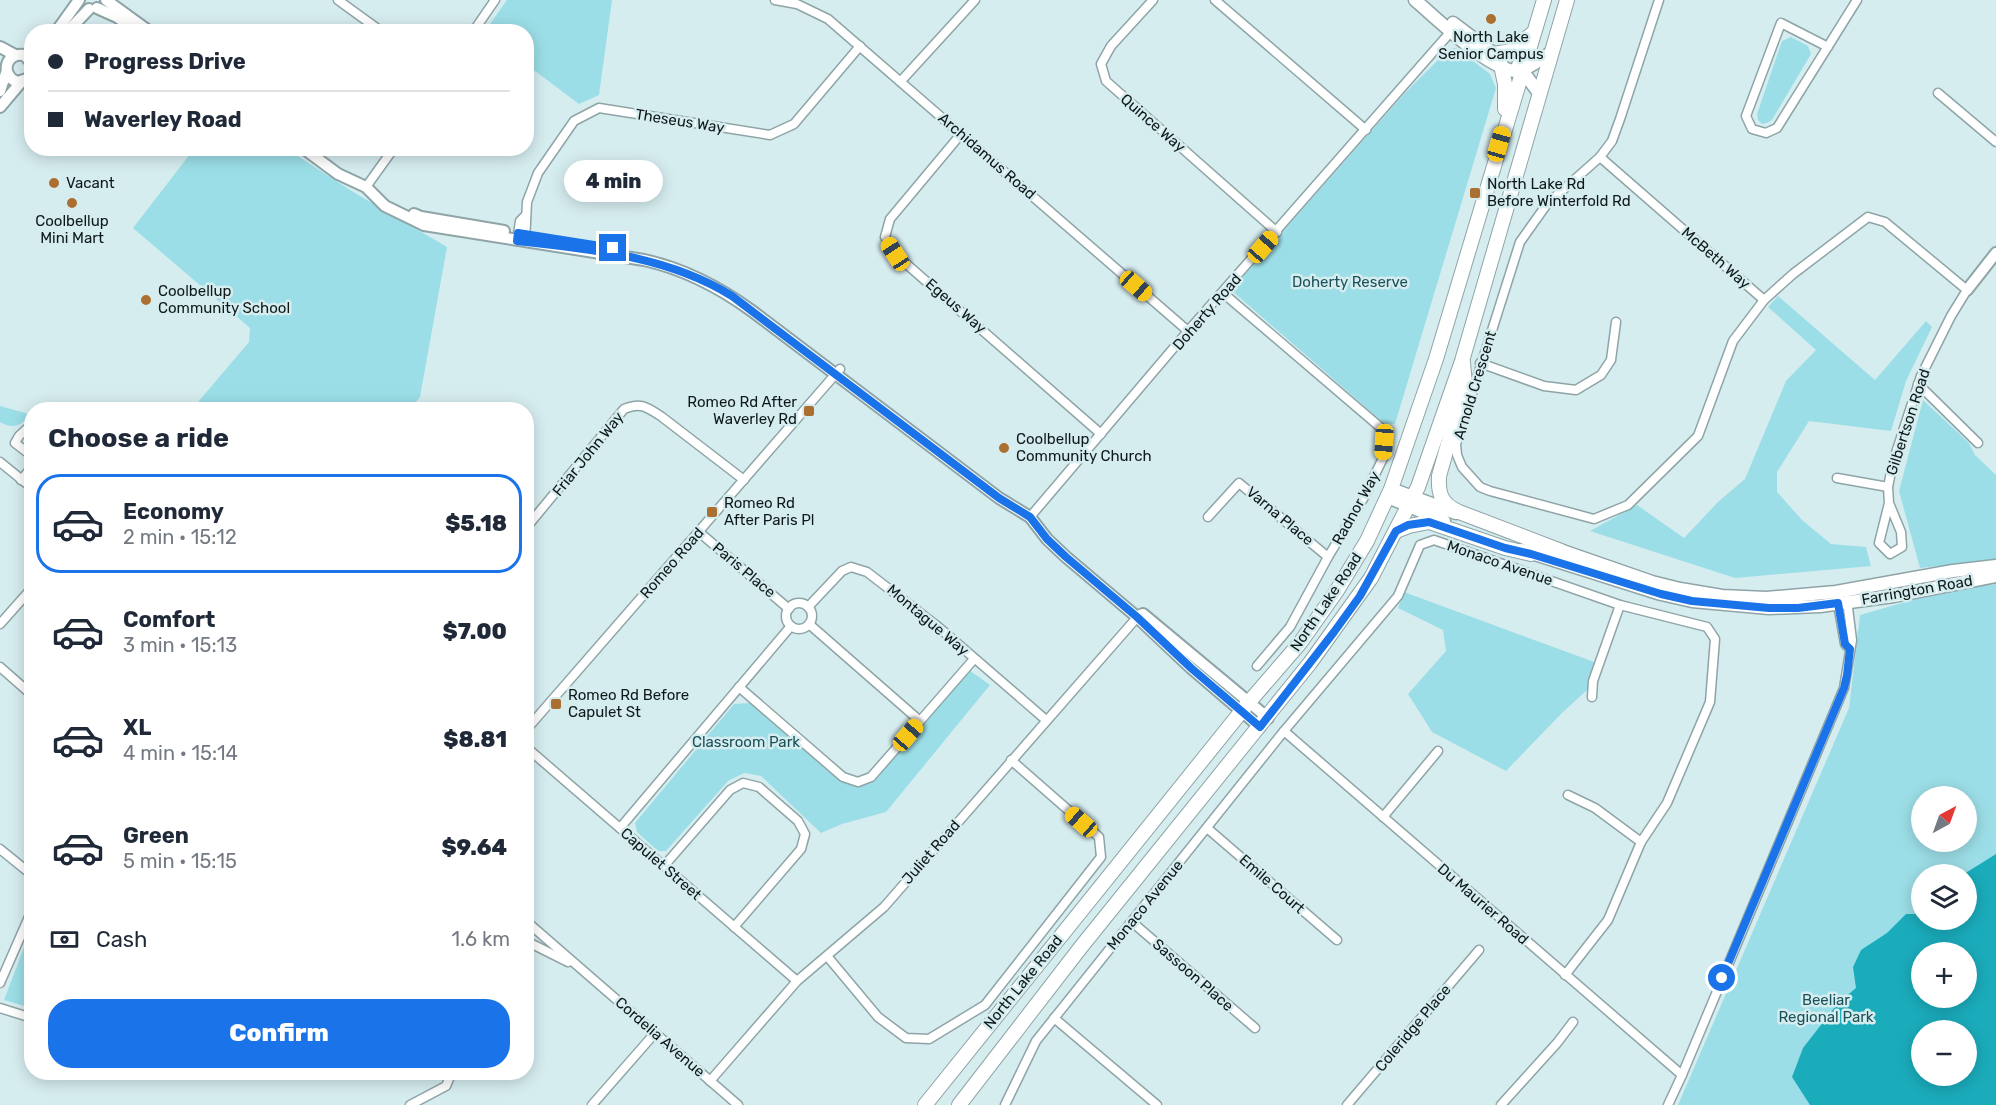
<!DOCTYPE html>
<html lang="en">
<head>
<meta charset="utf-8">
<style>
	:root { --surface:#fff; --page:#f6f6f7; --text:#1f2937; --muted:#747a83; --line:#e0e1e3; --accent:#1a73e8 }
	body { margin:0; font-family:Rubik,sans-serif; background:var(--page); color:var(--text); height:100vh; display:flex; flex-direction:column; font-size:22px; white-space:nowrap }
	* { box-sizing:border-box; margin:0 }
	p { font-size:20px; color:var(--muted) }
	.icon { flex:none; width:33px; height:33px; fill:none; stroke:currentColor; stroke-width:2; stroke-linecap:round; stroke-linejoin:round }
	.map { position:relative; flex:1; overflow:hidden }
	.panel { position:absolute; left:24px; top:402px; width:510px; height:678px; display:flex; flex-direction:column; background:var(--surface); border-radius:24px; box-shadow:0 3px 15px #0003 }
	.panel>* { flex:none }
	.guide { position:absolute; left:24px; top:24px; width:510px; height:132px; border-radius:24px; box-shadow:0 3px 15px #0003; display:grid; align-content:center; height:132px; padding:0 24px; background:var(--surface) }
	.needle { width:39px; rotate:41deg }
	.controls { position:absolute; left:1911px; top:786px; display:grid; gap:12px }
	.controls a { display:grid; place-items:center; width:66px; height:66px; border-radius:50%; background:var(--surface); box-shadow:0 3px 15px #0003; font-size:30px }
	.end { position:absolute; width:27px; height:27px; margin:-14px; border:8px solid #1a73e8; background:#fff; box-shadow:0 0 0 3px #fff }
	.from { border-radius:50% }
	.bubble { position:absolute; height:42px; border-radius:21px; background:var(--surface); box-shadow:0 3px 15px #0003; font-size:20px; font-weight:800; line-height:42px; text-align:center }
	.car { position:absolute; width:18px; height:36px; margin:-18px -9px; border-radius:8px; box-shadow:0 0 4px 2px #0007; background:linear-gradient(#f5c518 24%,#345 0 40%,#f5c518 0 76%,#345 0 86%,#f5c518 0) }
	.guide b { display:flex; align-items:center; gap:21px; height:57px; font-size:22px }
	.guide b+b { border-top:2px solid var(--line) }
	.guide i { width:15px; height:15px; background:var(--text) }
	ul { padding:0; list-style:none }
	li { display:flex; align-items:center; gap:18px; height:99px; margin:0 12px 9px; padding:0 12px; border:3px solid transparent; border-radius:24px }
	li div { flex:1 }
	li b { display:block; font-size:22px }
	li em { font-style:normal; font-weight:800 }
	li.active { border-color:var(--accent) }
	li>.icon { width:54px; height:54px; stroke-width:1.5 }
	h2 { padding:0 24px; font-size:27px; line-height:72px }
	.pay { display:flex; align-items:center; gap:15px; height:66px; padding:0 24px; font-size:22px }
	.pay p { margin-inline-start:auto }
	.cta { display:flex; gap:12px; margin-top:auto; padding:12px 24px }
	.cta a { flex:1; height:69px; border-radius:24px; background:var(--accent); color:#fff; font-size:24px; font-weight:800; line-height:69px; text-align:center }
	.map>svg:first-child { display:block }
</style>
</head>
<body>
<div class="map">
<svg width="1996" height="1105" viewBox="0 0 1996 1105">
	<rect width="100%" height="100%" fill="#d6edf0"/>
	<g fill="#9cdee7" fill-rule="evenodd">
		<path d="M507,0H612L599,95L579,104L527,65L526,32L485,31Z"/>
		<path d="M1791,37L1808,46L1811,54L1772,120L1767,123L1762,124L1758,120L1757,114L1782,41Z"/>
		<path d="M1456,48L1490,74L1496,88L1395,424L1384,423L1231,290L1404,94L1449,49Z"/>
		<path d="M194,149H287L350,190L447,247L420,397L410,409H192L249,342L250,328L133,228Z"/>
		<path d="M1778,296L1875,380L1926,321L1932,327L1906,381L1891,431L1809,421L1777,472V492L1802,520L1831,544L1866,547L1871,566L1735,578L1590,531L1637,505L1684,538L1718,502L1745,479L1786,381L1816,350L1768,307Z"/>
		<path d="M1923,400L1969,443L1975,455L1996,475V560L1920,568L1899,491Z"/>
		<path d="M0,406L29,414C23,427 11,429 0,422Z"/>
		<path d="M1996,584V1105H1678L1849,708L1860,615L1933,594ZM1922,796H1966V842H1922ZM1922,874H1966V920H1922ZM1922,952H1966V998H1922ZM1922,1030H1966V1076H1922Z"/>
		<path d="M1404,592L1597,663L1587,690L1561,714L1506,771L1432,732L1408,694L1446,651L1443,630L1398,608Z"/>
		<path d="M969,670L990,685L886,812L842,824L821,833L761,776L744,773L728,781L666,851H658L637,832L635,823L734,704L750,703L833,775L850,784L866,775L911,725Z"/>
		<path d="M31,929V1008L4,1000Z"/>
	</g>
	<path fill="#1bacbc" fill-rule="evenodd" d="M1996,854V1105H1810L1792,1077L1803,1048L1838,1003L1856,988L1853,967L1861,950L1887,933L1906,914H1921L1922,920H1966V874H1964ZM1922,952H1966V998H1922ZM1922,1030H1966V1076H1922Z"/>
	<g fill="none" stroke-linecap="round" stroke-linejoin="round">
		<g stroke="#8ea4a7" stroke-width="11">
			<g id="minor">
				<path d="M338,0L382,32"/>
				<path d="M775,0L797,4L828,19L1188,331"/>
				<path d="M1153,0L1111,46L1101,64L1106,81L1277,232"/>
				<path d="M1215,0L1366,130"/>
				<path d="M1659,0L1620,119L1612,141L1600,157L1764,300L1793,274L1868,217L1885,222L1967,290L1951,316L1921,376L1893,462L1888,487L1889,503L1879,543L1890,554L1902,547L1901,532L1889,503"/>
				<path d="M473,32L495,0"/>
				<path d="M1828,47L1781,23L1746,116L1752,129L1766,133L1777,128L1857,0"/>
				<path d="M901,81L975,0"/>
				<path d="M1938,93L1996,142"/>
				<path d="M961,134L890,219L885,237L895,254L1101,434"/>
				<path d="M1600,157L1547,204L1520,242L1456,444L1457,455L1462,467L1480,487L1490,491L1594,519L1628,505L1698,436L1733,341L1764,300"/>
				<path d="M366,187L394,148"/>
				<path d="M517,241L520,221L525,216"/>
				<path d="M525,242L527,202L538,173L574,121L599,108L770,135L794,124L860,46"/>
				<path d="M1223,293L1380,427L1385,442L1384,456L1363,499L1328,557L1290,627L1257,666"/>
				<path d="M1480,363L1544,386L1576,390L1601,375L1611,360L1616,322"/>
				<path d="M1918,384L1978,443"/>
				<path d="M46,410H49"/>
				<path d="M32,424L19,436L15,443L32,456"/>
				<path d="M0,462L32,488"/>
				<path d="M1837,478L1888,487"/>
				<path d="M21,480L32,467"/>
				<path d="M1030,517L1188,331L1454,28"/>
				<path d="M1208,517L1239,483L1328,557"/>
				<path d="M526,528L624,409C641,402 647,407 662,417L744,480"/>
				<path d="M699,532L789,609"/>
				<path d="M1837,598L1845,644L1850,649"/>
				<circle cx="799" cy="616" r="13"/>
				<path d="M808,607L842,571L851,567L867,572L936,625L1046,720"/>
				<path d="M0,624L32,588"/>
				<path d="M809,624L920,721L974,659"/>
				<path d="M0,667L32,695"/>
				<path d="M739,687L843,777L858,782L871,777L920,721"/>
				<path d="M1592,697L1593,681L1620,605"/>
				<path d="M526,730L840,369"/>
				<path d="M1284,731L1682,1075"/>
				<path d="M526,747L797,981"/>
				<path d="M1568,795L1595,808L1641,842"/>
				<path d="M1383,817L1438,751"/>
				<path d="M620,828L791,626"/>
				<path d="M1207,828L1337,940"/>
				<path d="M0,849L32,875"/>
				<path d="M664,866L730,790L743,783L759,787L798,821L805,834L801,849L734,927"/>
				<path d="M526,921L738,1105"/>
				<path d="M1132,922L1255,1028"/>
				<path d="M526,941L568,962"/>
				<path d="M827,956L878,1017L906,1038L929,1039L985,1005L1101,857L1099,837L1011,760"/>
				<path d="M0,983L32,910"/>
				<path d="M0,1008L32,1018"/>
				<path d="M1054,1018L1157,1105"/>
				<path d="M710,1081L797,981L884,907L1140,614"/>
				<path d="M410,1105L446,1086L452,1072"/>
				<path d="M592,1105L655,1033"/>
				<path d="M1005,1105L1036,1041L1284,731L1398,596L1420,545L1434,540L1620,605L1707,627L1715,639L1710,702L1667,803L1641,842L1608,920L1565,975"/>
				<path d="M1347,1105L1479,950"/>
				<path d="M1501,1105L1557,1043L1573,1022"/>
				<path d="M1668,1105L1682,1075L1844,688L1852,640L1847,600"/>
			</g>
		</g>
		<g stroke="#8ea4a7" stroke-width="14">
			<g id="tertiary">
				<path d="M106,0L150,32"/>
				<path d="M97,8L117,17L138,32"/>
				<path d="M56,32L79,0"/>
				<path d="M67,32L89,9"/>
				<path d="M0,47L15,55"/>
				<path d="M32,63L24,55C5,52 0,75 17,82L27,79L32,74"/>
				<path d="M0,91L6,73"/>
				<path d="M0,107L22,81"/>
				<path d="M303,148L338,174L366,187L385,206L424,225L644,260C685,269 719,287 752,311L999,498L1030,517L1047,539L1066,557L1137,617L1191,668L1260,727"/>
				<path d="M414,214L421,217L504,231"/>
				<path d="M1967,290L1996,253"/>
				<path d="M1143,614L1268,718"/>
			</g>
		</g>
		<g stroke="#8ea4a7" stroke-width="15">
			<g id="secondary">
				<path d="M1415,0C1435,17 1492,73 1518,71C1529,69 1541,58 1551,53"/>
				<path d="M1453,23L1494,54L1502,58"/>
				<path d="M1518,65L1539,93"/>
				<path d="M1391,489L1456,513"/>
				<path d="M1388,497L1444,521"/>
				<path d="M1554,548L1652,582L1680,589L1722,596L1766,598L1836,592L1953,571L1996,566"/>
				<path d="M1522,550L1661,594L1692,601L1769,608L1820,606L1894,596L1996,576"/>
			</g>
		</g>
		<g stroke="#8ea4a7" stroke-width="16">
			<g id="primary">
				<path d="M1494,54L1511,51L1532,34"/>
				<path d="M1501,65L1505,84V109"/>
				<path d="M1463,363L1465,384L1439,476C1438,494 1441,504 1459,512L1561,551"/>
				<path d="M1396,531L1409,526L1429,522L1505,548L1531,554"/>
				<path d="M925,1105L1249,702L1300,643L1336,592L1367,541L1391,489L1436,359L1544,0"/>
				<path d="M959,1105L1081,947L1310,663L1371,578L1418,487L1462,361L1567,0"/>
			</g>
		</g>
		<use href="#minor" stroke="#fff" stroke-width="8"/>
		<use href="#tertiary" stroke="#fff" stroke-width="10"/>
		<use href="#secondary" stroke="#fff" stroke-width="12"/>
		<use href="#primary" stroke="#fff" stroke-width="14"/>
	</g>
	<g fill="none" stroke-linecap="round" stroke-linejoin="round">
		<path stroke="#1a73e8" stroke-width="8" d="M613,248L518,233L517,241C590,249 668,256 732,296L999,498L1030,517L1047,539L1066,557L1137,617L1191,668L1260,727L1334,632L1360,596L1396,531L1408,525L1429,522L1505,548L1531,554L1661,594L1692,601L1769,608H1798L1838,603L1845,644L1850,649L1847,675L1844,688L1722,978"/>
	</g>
	<g fill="#ab7031" stroke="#d6edf0" stroke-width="2">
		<circle cx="1491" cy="19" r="6"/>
		<circle cx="54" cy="183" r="6"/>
		<rect x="1469" y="187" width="12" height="12" rx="3"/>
		<circle cx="72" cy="203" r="6"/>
		<circle cx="146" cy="300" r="6"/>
		<rect x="803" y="405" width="12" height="12" rx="3"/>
		<circle cx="1004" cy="448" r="6"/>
		<rect x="706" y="506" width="12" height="12" rx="3"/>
		<rect x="550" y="698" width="12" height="12" rx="3"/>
	</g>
	<g text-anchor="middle" stroke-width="5" stroke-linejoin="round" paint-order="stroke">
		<g font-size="15" fill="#10191a" stroke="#d6edf0" text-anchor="start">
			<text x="1491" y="42" text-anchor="middle">North Lake<tspan x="1491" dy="17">Senior Campus</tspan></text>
			<text x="66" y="188">Vacant</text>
			<text x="1487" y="189">North Lake Rd<tspan x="1487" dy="17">Before Winterfold Rd</tspan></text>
			<text x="72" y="226" text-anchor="middle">Coolbellup<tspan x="72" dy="17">Mini Mart</tspan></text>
			<text x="158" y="296">Coolbellup<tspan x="158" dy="17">Community School</tspan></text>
			<text x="797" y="407" text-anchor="end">Romeo Rd After<tspan x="797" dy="17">Waverley Rd</tspan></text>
			<text x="1016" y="444">Coolbellup<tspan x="1016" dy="17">Community Church</tspan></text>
			<text x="724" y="508">Romeo Rd<tspan x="724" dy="17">After Paris Pl</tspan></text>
			<text x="568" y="700">Romeo Rd Before<tspan x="568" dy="17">Capulet St</tspan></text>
		</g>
		<g font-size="15" fill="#10191a" stroke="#d6edf0">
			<text transform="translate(680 121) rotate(9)" y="5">Theseus Way</text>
			<text transform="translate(1153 123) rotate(41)" y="5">Quince Way</text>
			<text transform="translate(987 156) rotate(41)" y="5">Archidamus Road</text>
			<text transform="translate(1716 258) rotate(41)" y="5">McBeth Way</text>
			<text transform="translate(956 306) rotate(41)" y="5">Egeus Way</text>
			<text transform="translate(1207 312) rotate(-49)" y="5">Doherty Road</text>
			<text transform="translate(1475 385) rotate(-73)" y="5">Arnold Crescent</text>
			<text transform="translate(1908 422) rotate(-72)" y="5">Gilbertson Road</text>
			<text transform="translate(588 454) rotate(-51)" y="5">Friar John Way</text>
			<text transform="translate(1356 508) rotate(-61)" y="5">Radnor Way</text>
			<text transform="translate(1280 516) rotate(40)" y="5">Varna Place</text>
			<text transform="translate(672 563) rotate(-49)" y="5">Romeo Road</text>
			<text transform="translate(1500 563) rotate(19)" y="5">Monaco Avenue</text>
			<text transform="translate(744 570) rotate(40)" y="5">Paris Place</text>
			<text transform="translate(1917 590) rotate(-10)" y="5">Farrington Road</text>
			<text transform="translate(1326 602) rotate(-56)" y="5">North Lake Road</text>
			<text transform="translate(928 620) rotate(40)" y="5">Montague Way</text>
			<text transform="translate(931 852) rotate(-49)" y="5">Juliet Road</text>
			<text transform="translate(661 864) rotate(41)" y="5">Capulet Street</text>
			<text transform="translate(1272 884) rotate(41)" y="5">Emile Court</text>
			<text transform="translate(1483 904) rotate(41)" y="5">Du Maurier Road</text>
			<text transform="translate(1145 905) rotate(-51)" y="5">Monaco Avenue</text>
			<text transform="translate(1193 975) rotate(41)" y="5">Sassoon Place</text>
			<text transform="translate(1023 982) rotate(-51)" y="5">North Lake Road</text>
			<text transform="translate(1413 1028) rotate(-50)" y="5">Coleridge Place</text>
			<text transform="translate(660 1037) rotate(41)" y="5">Cordelia Avenue</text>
		</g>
		<g font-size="15" fill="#1b5158" stroke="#d6edf0">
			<text x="1350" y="287">Doherty Reserve</text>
			<text x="746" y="747">Classroom Park</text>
			<text x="1826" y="1005">Beeliar<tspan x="1826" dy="17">Regional Park</tspan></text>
		</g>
	</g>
</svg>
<div class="controls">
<a><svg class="needle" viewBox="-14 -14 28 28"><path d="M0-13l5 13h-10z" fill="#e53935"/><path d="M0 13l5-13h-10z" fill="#747a83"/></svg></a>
<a><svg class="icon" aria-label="layers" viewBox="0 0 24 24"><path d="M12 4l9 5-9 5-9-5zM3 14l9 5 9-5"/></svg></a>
<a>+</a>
<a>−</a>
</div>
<i class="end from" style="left:1722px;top:978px"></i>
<i class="end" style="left:613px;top:248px"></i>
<div class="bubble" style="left:564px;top:160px;width:99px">4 min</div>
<i class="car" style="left:1499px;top:144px;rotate:16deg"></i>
<i class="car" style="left:1263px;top:247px;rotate:41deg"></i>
<i class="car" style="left:895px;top:254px;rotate:327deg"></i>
<i class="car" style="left:1136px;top:286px;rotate:131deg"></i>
<i class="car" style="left:1384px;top:442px;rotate:184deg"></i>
<i class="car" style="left:908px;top:735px;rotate:41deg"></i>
<i class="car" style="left:1081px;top:822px;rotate:311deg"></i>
<div class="guide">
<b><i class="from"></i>Progress Drive</b>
<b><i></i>Waverley Road</b>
</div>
<section class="panel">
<h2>Choose a ride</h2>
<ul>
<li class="active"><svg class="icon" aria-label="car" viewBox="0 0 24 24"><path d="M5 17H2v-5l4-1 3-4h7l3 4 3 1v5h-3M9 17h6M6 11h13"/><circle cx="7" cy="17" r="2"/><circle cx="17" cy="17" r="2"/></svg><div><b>Economy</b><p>2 min · 15:12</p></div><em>$5.18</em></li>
<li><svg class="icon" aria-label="car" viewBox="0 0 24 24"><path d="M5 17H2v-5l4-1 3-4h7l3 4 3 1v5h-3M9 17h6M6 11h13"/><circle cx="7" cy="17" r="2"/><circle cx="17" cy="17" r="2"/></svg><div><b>Comfort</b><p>3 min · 15:13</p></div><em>$7.00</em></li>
<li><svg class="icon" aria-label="car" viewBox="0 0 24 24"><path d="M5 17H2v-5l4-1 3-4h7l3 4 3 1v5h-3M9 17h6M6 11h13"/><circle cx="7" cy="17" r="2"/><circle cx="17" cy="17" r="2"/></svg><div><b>XL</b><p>4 min · 15:14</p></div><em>$8.81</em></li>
<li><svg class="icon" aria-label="car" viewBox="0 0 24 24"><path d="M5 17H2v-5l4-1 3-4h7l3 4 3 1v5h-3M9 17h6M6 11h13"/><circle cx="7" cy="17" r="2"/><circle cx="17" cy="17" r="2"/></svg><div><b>Green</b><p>5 min · 15:15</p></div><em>$9.64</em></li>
</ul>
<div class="pay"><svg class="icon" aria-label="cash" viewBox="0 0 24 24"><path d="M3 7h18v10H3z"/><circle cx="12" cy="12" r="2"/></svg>Cash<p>1.6 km</p></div>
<div class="cta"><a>Confirm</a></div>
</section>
</div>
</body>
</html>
